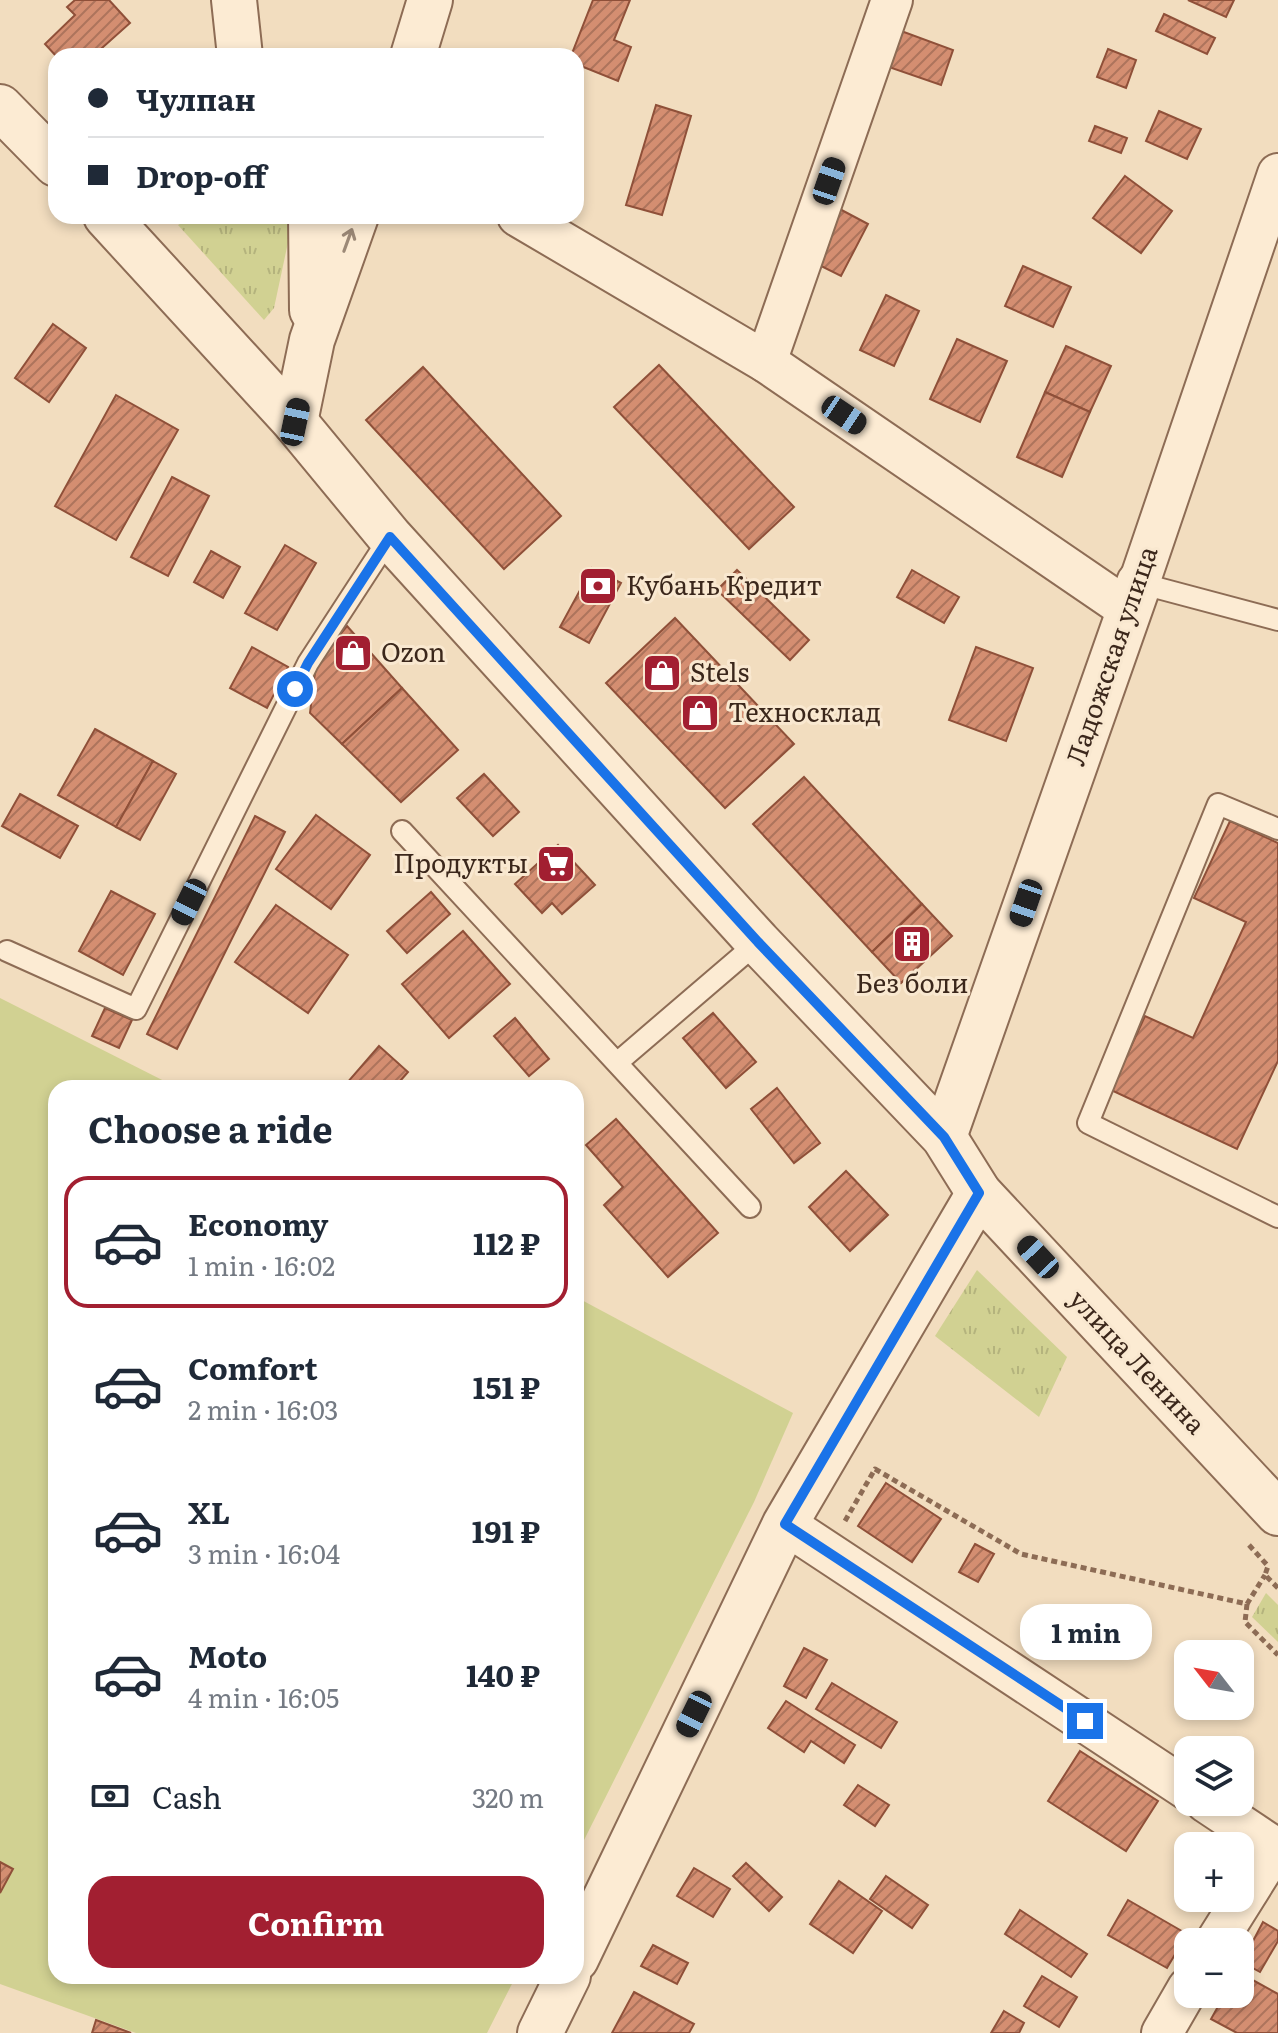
<!DOCTYPE html>
<html lang="en">
<head>
<meta charset="utf-8">
<style>
	:root { --surface:#fff; --page:#f6f6f7; --text:#1f2937; --muted:#747a83; --line:#e0e1e3; --accent:#a21f31 }
	body { margin:0; font-family:Literata,serif; background:var(--page); color:var(--text); height:100vh; display:flex; flex-direction:column; font-size:30px; white-space:nowrap }
	* { box-sizing:border-box; margin:0 }
	p { font-size:26px; color:var(--muted) }
	.icon { flex:none; width:44px; height:44px; fill:none; stroke:currentColor; stroke-width:2; stroke-linecap:round; stroke-linejoin:round }
	.map { position:relative; flex:1; overflow:hidden }
	.panel { position:absolute; left:48px; top:1080px; width:536px; height:904px; display:flex; flex-direction:column; background:var(--surface); border-radius:24px; box-shadow:0 4px 12px #0003 }
	.panel>* { flex:none }
	.hud { position:absolute; left:48px; top:48px; width:536px; height:176px; border-radius:24px; box-shadow:0 4px 12px #0003; display:grid; align-content:center; height:176px; padding:0 40px; background:var(--surface) }
	.needle { width:52px; rotate:301deg }
	.buttons { position:absolute; left:1174px; top:1640px; display:grid; gap:16px }
	.buttons a { display:grid; place-items:center; width:80px; height:80px; border-radius:16px; background:var(--surface); box-shadow:0 4px 12px #0003; font-size:40px }
	.end { position:absolute; width:36px; height:36px; margin:-18px; border:10px solid #1a73e8; background:#fff; box-shadow:0 0 0 4px #fff }
	.from { border-radius:50% }
	.bubble { position:absolute; height:56px; border-radius:24px; background:var(--surface); box-shadow:0 4px 12px #0003; font-size:26px; font-weight:700; line-height:56px; text-align:center }
	.car { position:absolute; width:24px; height:48px; margin:-24px -12px; border-radius:10px; box-shadow:0 0 6px 2px #0007; background:linear-gradient(#222 24%,#8ab4d8 0 40%,#222 0 76%,#8ab4d8 0 86%,#222 0) }
	.hud b { display:flex; align-items:center; gap:28px; height:76px; font-size:30px }
	.hud b+b { border-top:2px solid var(--line) }
	.hud i { width:20px; height:20px; background:var(--text) }
	ul { padding:0; list-style:none }
	li { display:flex; align-items:center; gap:24px; height:132px; margin:0 16px 12px; padding:0 24px; border:4px solid transparent; border-radius:24px }
	li div { flex:1 }
	li b { display:block; font-size:30px }
	li em { font-style:normal; font-weight:700 }
	li.current { border-color:var(--accent) }
	li>.icon { width:72px; height:72px; stroke-width:1.5 }
	h2 { padding:0 40px; font-size:36px; line-height:96px }
	.pay { display:flex; align-items:center; gap:20px; height:88px; padding:0 40px; font-size:30px }
	.pay p { margin-inline-start:auto }
	.button { display:flex; gap:16px; margin-top:auto; padding:16px 40px }
	.button a { flex:1; height:92px; border-radius:24px; background:var(--accent); color:#fff; font-size:32px; font-weight:700; line-height:92px; text-align:center }
	.map>svg:first-child { display:block }
</style>
</head>
<body>
<div class="map">
<svg width="1278" height="2033" viewBox="0 0 1278 2033">
	<defs>
		<pattern id="grass-tufts" width="24" height="20" patternUnits="userSpaceOnUse" patternTransform="scale(2)"><rect width="24" height="20" fill="#d1d192"/><path d="M3 7l-1-3M5 7V3M7 7l1-3M15 17l-1-3M17 17v-4M19 17l1-3" fill="none" stroke="#b4b37d"/></pattern>
		<pattern id="building-hatch" width="6" height="6" patternUnits="userSpaceOnUse" patternTransform="scale(2)"><rect width="6" height="6" fill="#d48e71"/><path d="M-1 1l2-2M0 6l6-6M5 7l2-2" fill="none" stroke="#ad745c"/></pattern>
	</defs>
	<rect width="100%" height="100%" fill="#f2ddbf"/>
	<g fill="url(#grass-tufts)">
		<path d="M195,216H291L293,219L274,308L264,320L178,225Z"/>
		<path d="M977,1270L1067,1357L1039,1417L935,1336Z"/>
		<path d="M1266,1593L1278,1605V1642L1252,1617Z"/>
	</g>
	<g fill="#d1d192">
		<path d="M0,998L178,1088H56V1976H516L487,2033H136L0,1984Z"/>
		<path d="M576,1297L793,1413L754,1502L576,1856Z"/>
	</g>
	<g fill="url(#building-hatch)" stroke="#8f5039" stroke-width="2">
		<path d="M75,0H109L130,23L93,56H56L45,44L75,15L67,7Z"/>
		<path d="M593,0H630L614,40L631,47L618,81L576,64V56H571Z"/>
		<path d="M1188,0H1234L1226,17Z"/>
		<path d="M1164,14L1215,38L1207,54L1156,31Z"/>
		<path d="M893,28L953,50L941,85L880,64Z"/>
		<path d="M1108,49L1136,60L1126,88L1097,77Z"/>
		<path d="M656,105L691,116L662,215L626,205Z"/>
		<path d="M1159,111L1201,129L1187,159L1146,141Z"/>
		<path d="M1095,126L1127,138L1121,153L1089,141Z"/>
		<path d="M1125,176L1172,211L1141,253L1093,218Z"/>
		<path d="M834,206L868,224L841,276L807,259Z"/>
		<path d="M1023,266L1071,287L1053,327L1005,306Z"/>
		<path d="M886,295L919,311L894,366L860,350Z"/>
		<path d="M53,324L86,348L49,402L15,378Z"/>
		<path d="M957,339L1007,361L980,422L930,399Z"/>
		<path d="M1066,346L1111,366L1090,412L1045,392Z"/>
		<path d="M659,365L794,507L749,549L614,407Z"/>
		<path d="M423,367L561,516L504,569L366,420Z"/>
		<path d="M1045,392L1090,412L1062,477L1017,457Z"/>
		<path d="M116,395L178,430L116,540L55,506Z"/>
		<path d="M172,477L209,496L168,576L131,557Z"/>
		<path d="M285,545L316,563L277,630L245,613Z"/>
		<path d="M211,551L240,567L223,598L194,582Z"/>
		<path d="M592,568L621,583L589,643L560,627Z"/>
		<path d="M737,570L809,640L790,660L717,590Z"/>
		<path d="M912,570L959,597L944,623L897,597Z"/>
		<path d="M675,618L794,744L725,808L606,683Z"/>
		<path d="M347,626L402,688L342,744L310,713L316,664Z"/>
		<path d="M252,647L288,667L267,708L230,688Z"/>
		<path d="M976,647L1033,668L1006,741L949,720Z"/>
		<path d="M402,688L458,750L401,802L342,744Z"/>
		<path d="M95,729L153,761L116,827L58,795Z"/>
		<path d="M153,761L176,774L140,840L116,827Z"/>
		<path d="M484,774L519,812L493,836L457,798Z"/>
		<path d="M804,777L922,904L872,952L753,824Z"/>
		<path d="M20,794L78,826L60,858L2,826Z"/>
		<path d="M316,815L370,855L331,909L276,869Z"/>
		<path d="M255,816L285,832L177,1049L147,1034Z"/>
		<path d="M1230,821L1278,843V1061L1237,1149L1111,1090L1145,1016L1193,1038L1246,922L1194,898Z"/>
		<path d="M558,845L595,885L562,914L552,903L542,913L515,884Z"/>
		<path d="M111,891L155,914L123,975L79,951Z"/>
		<path d="M431,892L450,914L407,953L387,931Z"/>
		<path d="M922,904L952,936L901,983L872,952Z"/>
		<path d="M276,905L348,955L308,1013L235,962Z"/>
		<path d="M463,931L510,984L449,1038L402,984Z"/>
		<path d="M105,1008L132,1020L119,1048L92,1036Z"/>
		<path d="M713,1013L756,1062L726,1088L683,1038Z"/>
		<path d="M515,1018L549,1059L529,1076L494,1036Z"/>
		<path d="M379,1046L408,1072L394,1088H351L346,1084Z"/>
		<path d="M777,1088L820,1143L794,1163L751,1109Z"/>
		<path d="M616,1119L718,1233L668,1277L604,1205L623,1187L586,1145Z"/>
		<path d="M846,1171L888,1215L850,1251L809,1207Z"/>
		<path d="M886,1483L941,1519L912,1562L858,1526Z"/>
		<path d="M975,1544L994,1554L978,1582L959,1572Z"/>
		<path d="M804,1648L827,1660L806,1698L784,1686Z"/>
		<path d="M832,1683L897,1722L881,1748L816,1709Z"/>
		<path d="M786,1701L855,1745L844,1763L811,1741L804,1752L768,1728Z"/>
		<path d="M1080,1751L1158,1801L1126,1851L1048,1801Z"/>
		<path d="M858,1785L889,1805L875,1826L844,1805Z"/>
		<path d="M0,1862L13,1869L0,1893Z"/>
		<path d="M746,1863L782,1897L769,1911L733,1876Z"/>
		<path d="M694,1868L730,1889L713,1917L677,1896Z"/>
		<path d="M886,1876L928,1905L912,1928L870,1899Z"/>
		<path d="M839,1881L882,1911L853,1953L810,1924Z"/>
		<path d="M1128,1900L1187,1934L1167,1968L1108,1935Z"/>
		<path d="M1020,1910L1087,1954L1071,1977L1005,1934Z"/>
		<path d="M1263,1922L1278,1931V1941L1260,1972L1242,1962Z"/>
		<path d="M653,1945L688,1963L677,1984L641,1966Z"/>
		<path d="M1240,1973L1278,1994V2033H1237L1211,2019L1225,1994H1240Z"/>
		<path d="M1042,1976L1077,1997L1059,2027L1024,2006Z"/>
		<path d="M634,1992L694,2024L689,2033H612Z"/>
		<path d="M1004,2011L1024,2023L1019,2033H991Z"/>
		<path d="M96,2020L131,2033H92Z"/>
	</g>
	<g fill="none" stroke-linecap="round" stroke-linejoin="round">
		<g stroke="#8d6c55" stroke-width="24">
			<g id="service">
				<path d="M1139,583L1278,620"/>
				<path d="M1278,829L1218,804L1088,1123L1278,1217"/>
				<path d="M402,831L750,1207"/>
				<path d="M7,951L136,1009L308,663L390,537"/>
				<path d="M618,1062L758,942"/>
			</g>
		</g>
		<g stroke="#8d6c55" stroke-width="44">
			<g id="minor">
				<path d="M518,216L766,362L1129,610"/>
				<path d="M766,362L892,0"/>
				<path d="M1139,583L1278,174"/>
				<path d="M785,1524L1188,1790"/>
				<path d="M1206,1802L1278,1850"/>
				<path d="M1216,1942L1275,1848"/>
				<path d="M1162,2033L1188,1988"/>
			</g>
		</g>
		<g stroke="#8d6c55" stroke-width="48">
			<g id="tertiary">
				<path d="M234,0L240,56"/>
				<path d="M413,56L430,0"/>
				<path d="M0,107L56,164"/>
				<path d="M106,216L295,422L390,537L758,942L944,1137L979,1193L1278,1513"/>
				<path d="M311,216L312,310"/>
				<path d="M295,422L312,340L356,216"/>
				<path d="M944,1137L1139,583"/>
				<path d="M576,1959L785,1524L979,1193"/>
				<path d="M540,2033L568,1976"/>
			</g>
		</g>
		<g stroke="#8d6c55" stroke-width="5" stroke-dasharray="6 4" stroke-linecap="butt">
			<path d="M845,1521L875,1469L1021,1554L1247,1604L1265,1575"/>
			<path d="M1249,1545L1268,1566L1265,1575L1278,1588"/>
			<path d="M1247,1604L1245,1622L1278,1655"/>
		</g>
		<use href="#service" stroke="#fcebd3" stroke-width="20"/>
		<use href="#minor" stroke="#fcebd3" stroke-width="40"/>
		<use href="#tertiary" stroke="#fcebd3" stroke-width="44"/>
	</g>
	<defs><path id="oneway-shaft" d="M-6 0H5M1.5-3L5.5 0L1.5 3" fill="none" stroke-width="1.6" stroke-linecap="round" stroke-linejoin="round" transform="scale(2)"/></defs>
	<use stroke="#9c8977" href="#oneway-shaft" transform="translate(348 240) rotate(-70)"/>
	<g fill="none" stroke-linecap="round" stroke-linejoin="round">
		<path stroke="#1a73e8" stroke-width="10" d="M295,689L308,663L390,537L758,942L944,1137L979,1193L785,1524L1085,1721"/>
	</g>
	<defs>
		<g id="bank-square" transform="scale(2)"><rect x="-9" y="-9" width="18" height="18" rx="4" fill="#a21f31" stroke="#f9e8d0"/><path d="M-6-4H6V4H-6ZM0-2.3a2.3 2.3 0 1 0 0 4.6a2.3 2.3 0 1 0 0-4.6Z" fill="#fff"/></g>
		<g id="shop-square" transform="scale(2)"><rect x="-9" y="-9" width="18" height="18" rx="4" fill="#a21f31" stroke="#f9e8d0"/><path d="M-5-2.5h2.3a2.7 3.5 0 0 1 5.4 0H5L5.5 6h-11ZM-1.5-2.5h3a1.5 2.3 0 0 0-3 0Z" fill="#fff"/></g>
		<g id="supermarket-square" transform="scale(2)"><rect x="-9" y="-9" width="18" height="18" rx="4" fill="#a21f31" stroke="#f9e8d0"/><path d="M-6-5.5h2.5l.6 2H6L4.5 2H-2.5L-4.4-4H-6ZM-1.5 3.2a1.3 1.3 0 1 0 .1 0ZM3 3.2a1.3 1.3 0 1 0 .1 0Z" fill="#fff"/></g>
		<g id="building-square" transform="scale(2)"><rect x="-9" y="-9" width="18" height="18" rx="4" fill="#a21f31" stroke="#f9e8d0"/><path d="M-4-6H4V6H1V3H-1V6H-4ZM-2.5-4.3h1.7v1.8h-1.7ZM.8-4.3h1.7v1.8H.8ZM-2.5-1h1.7V.8h-1.7ZM.8-1h1.7V.8H.8Z" fill="#fff"/></g>
	</defs>
	<g fill-rule="evenodd">
		<use href="#bank-square" x="598" y="586"/>
		<use href="#shop-square" x="353" y="653"/>
		<use href="#shop-square" x="662" y="673"/>
		<use href="#shop-square" x="700" y="713"/>
		<use href="#supermarket-square" x="556" y="864"/>
		<use href="#building-square" x="912" y="944"/>
	</g>
	<g text-anchor="middle" stroke-width="6" stroke-linejoin="round" paint-order="stroke">
		<g font-size="26" fill="#3b271b" stroke="#f9e8d0" text-anchor="start">
			<text x="626" y="595">Кубань Кредит</text>
			<text x="381" y="662">Ozon</text>
			<text x="690" y="682">Stels</text>
			<text x="728" y="722">Техносклад</text>
			<text x="528" y="873" text-anchor="end">Продукты</text>
			<text x="912" y="993" text-anchor="middle">Без боли</text>
		</g>
		<g font-size="26" fill="#3b271b" stroke="#f9e8d0">
			<text transform="translate(1112 656) rotate(-71)" y="9">Ладожская улица</text>
			<text transform="translate(1137 1362) rotate(47)" y="9">улица Ленина</text>
		</g>
	</g>
</svg>
<div class="buttons">
<a><svg class="needle" viewBox="-14 -14 28 28"><path d="M0-13l5 13h-10z" fill="#e53935"/><path d="M0 13l5-13h-10z" fill="#747a83"/></svg></a>
<a><svg class="icon" aria-label="layers" viewBox="0 0 24 24"><path d="M12 4l9 5-9 5-9-5zM3 14l9 5 9-5"/></svg></a>
<a>+</a>
<a>−</a>
</div>
<i class="end from" style="left:295px;top:689px"></i>
<i class="end" style="left:1085px;top:1721px"></i>
<div class="bubble" style="left:1020px;top:1604px;width:132px">1 min</div>
<i class="car" style="left:829px;top:181px;rotate:19deg"></i>
<i class="car" style="left:844px;top:415px;rotate:124deg"></i>
<i class="car" style="left:295px;top:422px;rotate:12deg"></i>
<i class="car" style="left:189px;top:902px;rotate:206deg"></i>
<i class="car" style="left:1026px;top:903px;rotate:199deg"></i>
<i class="car" style="left:1038px;top:1257px;rotate:317deg"></i>
<i class="car" style="left:694px;top:1714px;rotate:206deg"></i>
<div class="hud">
<b><i class="from"></i>Чулпан</b>
<b><i></i>Drop-off</b>
</div>
<section class="panel">
<h2>Choose a ride</h2>
<ul>
<li class="current"><svg class="icon" aria-label="car" viewBox="0 0 24 24"><path d="M5 17H2v-5l4-1 3-4h7l3 4 3 1v5h-3M9 17h6M6 11h13"/><circle cx="7" cy="17" r="2"/><circle cx="17" cy="17" r="2"/></svg><div><b>Economy</b><p>1 min · 16:02</p></div><em>112 ₽</em></li>
<li><svg class="icon" aria-label="car" viewBox="0 0 24 24"><path d="M5 17H2v-5l4-1 3-4h7l3 4 3 1v5h-3M9 17h6M6 11h13"/><circle cx="7" cy="17" r="2"/><circle cx="17" cy="17" r="2"/></svg><div><b>Comfort</b><p>2 min · 16:03</p></div><em>151 ₽</em></li>
<li><svg class="icon" aria-label="car" viewBox="0 0 24 24"><path d="M5 17H2v-5l4-1 3-4h7l3 4 3 1v5h-3M9 17h6M6 11h13"/><circle cx="7" cy="17" r="2"/><circle cx="17" cy="17" r="2"/></svg><div><b>XL</b><p>3 min · 16:04</p></div><em>191 ₽</em></li>
<li><svg class="icon" aria-label="car" viewBox="0 0 24 24"><path d="M5 17H2v-5l4-1 3-4h7l3 4 3 1v5h-3M9 17h6M6 11h13"/><circle cx="7" cy="17" r="2"/><circle cx="17" cy="17" r="2"/></svg><div><b>Moto</b><p>4 min · 16:05</p></div><em>140 ₽</em></li>
</ul>
<div class="pay"><svg class="icon" aria-label="cash" viewBox="0 0 24 24"><path d="M3 7h18v10H3z"/><circle cx="12" cy="12" r="2"/></svg>Cash<p>320 m</p></div>
<div class="button"><a>Confirm</a></div>
</section>
</div>
</body>
</html>
